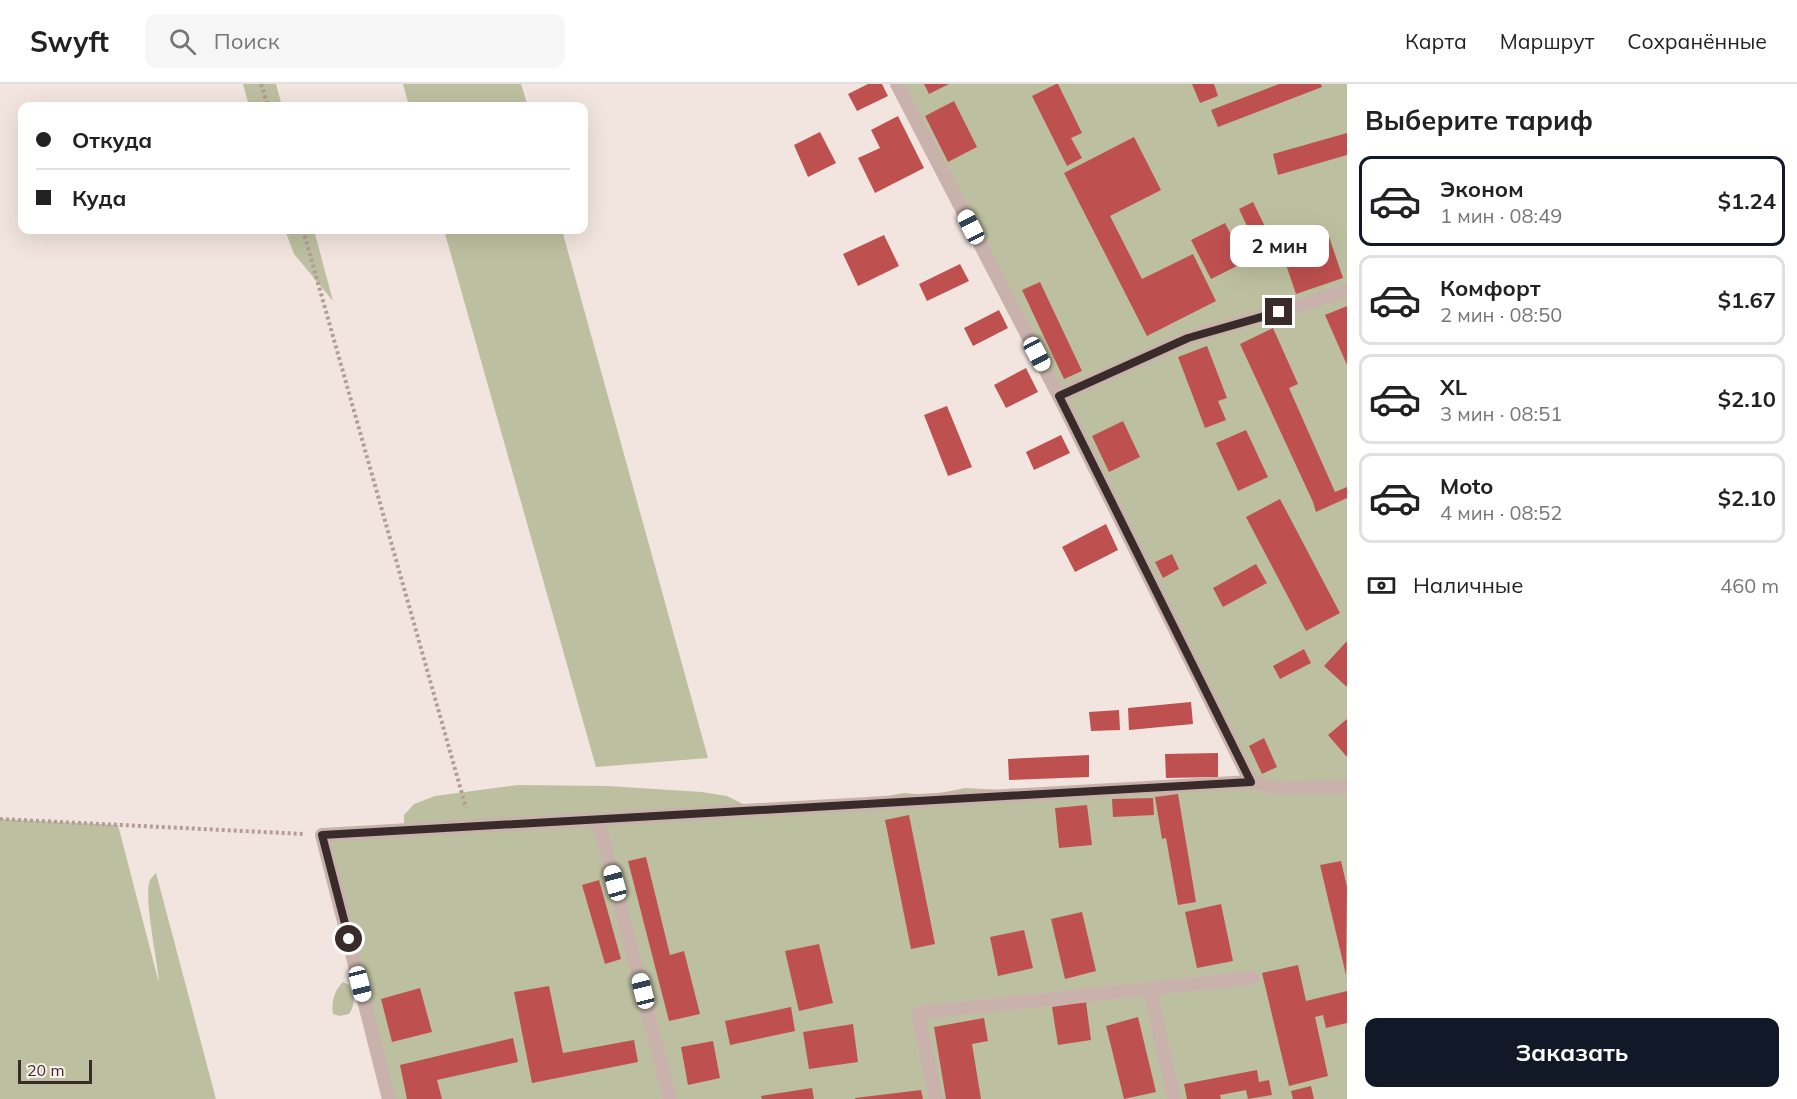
<!DOCTYPE html>
<html lang="ru">
<head>
<meta charset="utf-8">
<style>
	:root { --surface:#fff; --page:#f6f6f6; --text:#222; --muted:#767676; --line:#e0e0e0; --accent:#111827 }
	body { margin:0; font-family:Mulish,sans-serif; background:var(--page); color:var(--text); height:100vh; display:flex; flex-direction:column; font-size:22px; white-space:nowrap }
	* { box-sizing:border-box; margin:0 }
	p { font-size:20px; color:var(--muted) }
	.icon { flex:none; width:33px; height:33px; fill:none; stroke:currentColor; stroke-width:2; stroke-linecap:round; stroke-linejoin:round }
	.map { position:relative; flex:1; overflow:hidden }
	.drawer { display:flex; flex-direction:column; background:var(--surface); width:450px }
	.drawer>* { flex:none }
	.hud { position:absolute; left:18px; top:18px; width:570px; height:132px; border-radius:12px; box-shadow:0 6px 24px #0002; display:grid; align-content:center; height:132px; padding:0 18px; background:var(--surface) }
	.scale { position:absolute; left:18px; bottom:15px; width:74px; box-sizing:border-box; padding-left:6px; border:3px solid #382b2a; border-top:0; font-size:16px; line-height:21px; white-space:nowrap; color:#382b2a; -webkit-text-stroke:4px #f9f0ec; paint-order:stroke }
	.end { position:absolute; width:27px; height:27px; margin:-14px; border:8px solid #382b2a; background:#fff; box-shadow:0 0 0 3px #fff }
	.from { border-radius:50% }
	.bubble { position:absolute; height:42px; border-radius:12px; background:var(--surface); box-shadow:0 6px 24px #0002; font-size:20px; font-weight:700; line-height:42px; text-align:center }
	.car { position:absolute; width:18px; height:36px; margin:-18px -9px; border-radius:8px; box-shadow:0 0 4px 2px #0007; background:linear-gradient(#fff 24%,#345 0 40%,#fff 0 76%,#345 0 86%,#fff 0) }
	.hud b { display:flex; align-items:center; gap:21px; height:57px; font-size:22px }
	.hud b+b { border-top:2px solid var(--line) }
	.hud i { width:15px; height:15px; background:var(--text) }
	ul { padding:0; list-style:none }
	li { display:flex; align-items:center; gap:18px; height:90px; margin:0 12px 9px; padding:0 6px; border:3px solid var(--line); border-radius:12px }
	li div { flex:1 }
	li b { display:block; font-size:22px }
	li em { font-style:normal; font-weight:700 }
	li.on { border-color:var(--accent) }
	li>.icon { width:54px; height:54px; stroke-width:1.5 }
	h2 { padding:0 18px; font-size:27px; line-height:72px }
	.pay { display:flex; align-items:center; gap:15px; height:66px; padding:0 18px; font-size:22px }
	.pay p { margin-inline-start:auto }
	.cta { display:flex; gap:12px; margin-top:auto; padding:12px 18px }
	.cta a { flex:1; height:69px; border-radius:12px; background:var(--accent); color:#fff; font-size:24px; font-weight:700; line-height:69px; text-align:center }
	header { display:flex; align-items:center; gap:36px; box-sizing:border-box; height:84px; padding:0 30px; background:var(--surface); border-bottom:2px solid var(--line) }
	header strong { font-size:28px }
	nav { display:flex; gap:33px; margin-inline-start:auto; font-size:21px }
	.search { width:420px; height:54px; background:var(--page); display:flex; align-items:center; gap:15px; box-sizing:border-box; padding:0 21px; border-radius:12px; color:var(--muted); font-size:22px }
	main { display:flex; flex:1; min-height:0 }
	.map>svg:first-child { display:block }
</style>
</head>
<body>
<header>
<strong>Swyft</strong>
<div class="search"><svg class="icon" aria-label="search" viewBox="0 0 24 24"><circle cx="10" cy="10" r="6"/><path d="M15 15l6 6"/></svg>Поиск</div>
<nav><a>Карта</a><a>Маршрут</a><a>Сохранённые</a></nav>
</header>
<main>
<div class="map">
<svg width="1347" height="1015" viewBox="0 0 1347 1015">
	<rect width="100%" height="100%" fill="#f2e5df"/>
	<g fill="#bdc0a0">
		<path d="M243,0H276L282,22H249Z"/>
		<path d="M403,0H521L528,22H409Z"/>
		<path d="M897,0H1347V1015H389L322,751L404,741V731L414,720L435,712L518,701L608,702L702,708L727,712L743,720V727L873,715L903,709L930,711L965,704L1022,707L1251,698Z"/>
		<path d="M285,146H314L333,217L294,170Z"/>
		<path d="M444,146H562L708,674L596,683Z"/>
		<path d="M0,735L118,741L159,899C158,878 143,813 150,796C152,793 154,791 156,789L216,1015H0Z"/>
		<path d="M343,898L349,901C354,912 356,920 349,930L340,932L333,930C331,918 334,907 343,898Z"/>
	</g>
	<g fill="#bf5050">
		<path d="M868,0H882L888,12L857,27L848,10Z"/>
		<path d="M924,0H949L929,10Z"/>
		<path d="M1056,0H1058L1082,49L1071,54L1082,74L1067,82L1032,12Z"/>
		<path d="M1192,0H1214L1218,12L1200,19Z"/>
		<path d="M1279,0H1321L1322,3L1218,43L1211,26Z"/>
		<path d="M954,17L977,63L948,78L925,32Z"/>
		<path d="M898,32L924,84L875,109L858,74L880,64L871,46Z"/>
		<path d="M820,48L836,79L808,93L794,61Z"/>
		<path d="M1347,49V71L1278,91L1273,70Z"/>
		<path d="M1134,53L1161,106L1110,132L1142,195L1193,170L1216,217L1147,252L1064,89Z"/>
		<path d="M1253,118L1272,157L1257,163L1239,125Z"/>
		<path d="M1225,139L1245,178L1211,195L1191,156Z"/>
		<path d="M1326,144L1343,194L1296,210L1279,160Z"/>
		<path d="M884,151L899,182L858,202L843,170Z"/>
		<path d="M960,180L969,197L927,217L919,200Z"/>
		<path d="M1040,198L1082,287L1064,295L1022,206Z"/>
		<path d="M1347,222V281L1325,231Z"/>
		<path d="M999,226L1008,244L973,262L964,244Z"/>
		<path d="M1273,244L1298,300L1289,304L1335,408L1347,403V414L1316,428L1313,418L1240,260Z"/>
		<path d="M1207,262L1227,314L1218,317L1226,336L1205,344L1178,273Z"/>
		<path d="M1026,284L1038,308L1006,324L994,301Z"/>
		<path d="M947,322L972,383L948,392L924,331Z"/>
		<path d="M1123,337L1140,373L1109,388L1092,352Z"/>
		<path d="M1246,346L1268,393L1238,407L1216,359Z"/>
		<path d="M1061,351L1070,369L1034,386L1026,368Z"/>
		<path d="M1280,415L1340,529L1306,547L1246,433Z"/>
		<path d="M1106,440L1118,466L1075,488L1062,463Z"/>
		<path d="M1172,470L1179,485L1163,494L1155,478Z"/>
		<path d="M1256,480L1267,499L1223,523L1213,504Z"/>
		<path d="M1347,557V603L1324,582Z"/>
		<path d="M1304,565L1311,579L1280,595L1273,582Z"/>
		<path d="M1191,618L1193,640L1129,646L1128,624Z"/>
		<path d="M1119,626L1120,646L1091,647L1089,628Z"/>
		<path d="M1347,635V673L1328,651Z"/>
		<path d="M1264,654L1277,683L1262,690L1249,662Z"/>
		<path d="M1218,669V693L1166,694L1165,670Z"/>
		<path d="M1089,671V693L1009,696L1008,675Z"/>
		<path d="M1178,710L1196,818L1178,821L1166,754L1162,755L1155,713Z"/>
		<path d="M1153,714L1154,731L1113,733L1112,715Z"/>
		<path d="M1087,721L1092,761L1059,764L1055,724Z"/>
		<path d="M909,731L935,860L911,865L885,736Z"/>
		<path d="M646,773L670,871L684,867L700,930L669,937L628,777Z"/>
		<path d="M1341,777L1347,803L1346,891L1320,781Z"/>
		<path d="M599,796L621,875L605,880L582,801Z"/>
		<path d="M1221,820L1233,877L1197,884L1185,828Z"/>
		<path d="M1082,828L1096,887L1065,895L1051,835Z"/>
		<path d="M1024,846L1033,884L998,892L990,853Z"/>
		<path d="M819,860L833,919L799,927L785,867Z"/>
		<path d="M1298,881L1306,917L1347,907V939L1326,944L1323,931L1315,933L1328,992L1289,1002L1262,889Z"/>
		<path d="M549,902L563,969L634,956L638,978L532,999L514,908Z"/>
		<path d="M420,904L432,948L392,958L381,915Z"/>
		<path d="M1086,918L1091,956L1058,961L1052,923Z"/>
		<path d="M791,923L795,947L730,961L725,937Z"/>
		<path d="M1138,933L1156,1008L1124,1015L1106,942Z"/>
		<path d="M984,934L988,957L972,960L981,1015H946L934,943Z"/>
		<path d="M853,940L858,978L809,985L803,948Z"/>
		<path d="M513,954L518,978L437,996L442,1015H407L400,981Z"/>
		<path d="M713,957L720,994L688,1001L681,963Z"/>
		<path d="M1257,986L1259,998L1269,996L1272,1011L1248,1015L1246,1006L1220,1011L1221,1015H1187L1184,1000Z"/>
		<path d="M1311,1002L1314,1015H1293L1291,1007Z"/>
		<path d="M812,1004L814,1015H762L761,1012Z"/>
		<path d="M921,1006L923,1015H855V1014Z"/>
	</g>
	<g fill="none" stroke-linecap="round" stroke-linejoin="round">
		<g stroke="#b59c96" stroke-width="4" stroke-dasharray="3 3" stroke-linecap="butt">
			<path d="M261,0L268,22"/>
			<path d="M303,146L466,724"/>
			<path d="M0,735L304,750"/>
		</g>
		<g stroke="#c9b2ac" stroke-width="14">
			<path d="M897,0L1059,312"/>
			<path d="M1251,698L1278,704L1347,703"/>
			<path d="M598,735L670,1015"/>
			<path d="M1150,905L1174,1015"/>
			<path d="M389,1015L322,751L1251,698L1059,312L1188,254L1347,207"/>
			<path d="M936,1015L918,929L1252,894"/>
		</g>
	</g>
	<g fill="none" stroke-linecap="round" stroke-linejoin="round">
		<path stroke="#382b2a" stroke-width="8" d="M349,855L322,751L1251,698L1059,312L1188,254L1279,228"/>
	</g>
</svg>
<div class="scale">20 m</div>
<i class="end from" style="left:349px;top:855px"></i>
<i class="end" style="left:1279px;top:228px"></i>
<div class="bubble" style="left:1230px;top:141px;width:99px">2 мин</div>
<i class="car" style="left:971px;top:143px;rotate:333deg"></i>
<i class="car" style="left:1037px;top:270px;rotate:152deg"></i>
<i class="car" style="left:615px;top:799px;rotate:345deg"></i>
<i class="car" style="left:360px;top:900px;rotate:166deg"></i>
<i class="car" style="left:643px;top:907px;rotate:346deg"></i>
<div class="hud">
<b><i class="from"></i>Откуда</b>
<b><i></i>Куда</b>
</div>
</div>
<section class="drawer">
<h2>Выберите тариф</h2>
<ul>
<li class="on"><svg class="icon" aria-label="car" viewBox="0 0 24 24"><path d="M5 17H2v-5l4-1 3-4h7l3 4 3 1v5h-3M9 17h6M6 11h13"/><circle cx="7" cy="17" r="2"/><circle cx="17" cy="17" r="2"/></svg><div><b>Эконом</b><p>1 мин · 08:49</p></div><em>$1.24</em></li>
<li><svg class="icon" aria-label="car" viewBox="0 0 24 24"><path d="M5 17H2v-5l4-1 3-4h7l3 4 3 1v5h-3M9 17h6M6 11h13"/><circle cx="7" cy="17" r="2"/><circle cx="17" cy="17" r="2"/></svg><div><b>Комфорт</b><p>2 мин · 08:50</p></div><em>$1.67</em></li>
<li><svg class="icon" aria-label="car" viewBox="0 0 24 24"><path d="M5 17H2v-5l4-1 3-4h7l3 4 3 1v5h-3M9 17h6M6 11h13"/><circle cx="7" cy="17" r="2"/><circle cx="17" cy="17" r="2"/></svg><div><b>XL</b><p>3 мин · 08:51</p></div><em>$2.10</em></li>
<li><svg class="icon" aria-label="car" viewBox="0 0 24 24"><path d="M5 17H2v-5l4-1 3-4h7l3 4 3 1v5h-3M9 17h6M6 11h13"/><circle cx="7" cy="17" r="2"/><circle cx="17" cy="17" r="2"/></svg><div><b>Moto</b><p>4 мин · 08:52</p></div><em>$2.10</em></li>
</ul>
<div class="pay"><svg class="icon" aria-label="cash" viewBox="0 0 24 24"><path d="M3 7h18v10H3z"/><circle cx="12" cy="12" r="2"/></svg>Наличные<p>460 m</p></div>
<div class="cta"><a>Заказать</a></div>
</section>
</main>
</body>
</html>
